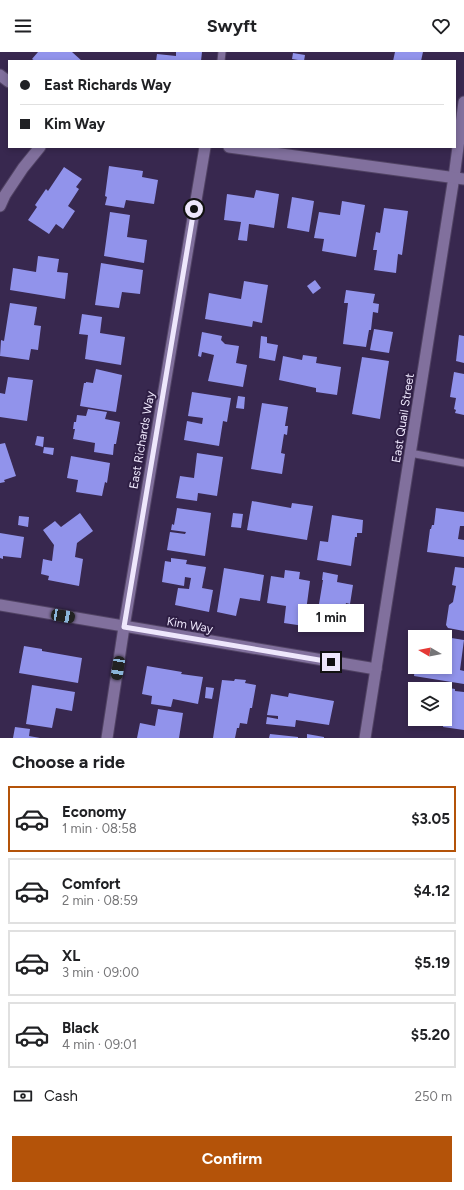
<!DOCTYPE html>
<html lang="en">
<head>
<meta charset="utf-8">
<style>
	:root { --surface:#fff; --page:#f2f2f2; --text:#202124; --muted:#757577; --line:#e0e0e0; --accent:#b45309 }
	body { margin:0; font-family:Figtree,sans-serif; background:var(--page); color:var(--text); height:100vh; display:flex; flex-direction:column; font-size:15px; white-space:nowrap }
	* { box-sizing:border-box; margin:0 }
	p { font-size:13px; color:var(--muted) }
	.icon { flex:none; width:22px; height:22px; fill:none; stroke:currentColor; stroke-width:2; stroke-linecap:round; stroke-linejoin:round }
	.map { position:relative; height:686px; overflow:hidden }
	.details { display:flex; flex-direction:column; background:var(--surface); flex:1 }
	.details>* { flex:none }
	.hud { position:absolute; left:8px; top:8px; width:448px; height:88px; border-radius:0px; box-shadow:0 2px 6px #0003; display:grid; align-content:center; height:88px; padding:0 12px; background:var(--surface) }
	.needle { width:26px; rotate:279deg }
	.fabs { position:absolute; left:408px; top:578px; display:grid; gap:8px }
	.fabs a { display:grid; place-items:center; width:44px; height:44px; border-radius:0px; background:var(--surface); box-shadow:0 2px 6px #0003; font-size:20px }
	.end { position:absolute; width:18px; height:18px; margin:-9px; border:5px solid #eee7fc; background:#111; box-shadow:0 0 0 2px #111 }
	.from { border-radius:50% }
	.bubble { position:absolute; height:28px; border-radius:0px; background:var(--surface); box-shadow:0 2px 6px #0003; font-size:13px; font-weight:700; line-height:28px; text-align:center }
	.car { position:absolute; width:12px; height:24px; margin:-12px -6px; border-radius:5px; box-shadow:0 0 3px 1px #0007; background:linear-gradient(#222 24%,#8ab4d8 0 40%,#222 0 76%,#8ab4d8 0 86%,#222 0) }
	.hud b { display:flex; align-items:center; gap:14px; height:38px; font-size:15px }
	.hud b+b { border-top:1px solid var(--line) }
	.hud i { width:10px; height:10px; background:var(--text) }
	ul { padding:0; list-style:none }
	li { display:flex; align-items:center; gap:12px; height:66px; margin:0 8px 6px; padding:0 4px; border:2px solid var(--line); border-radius:0px }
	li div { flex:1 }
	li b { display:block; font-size:15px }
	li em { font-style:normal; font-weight:700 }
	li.on { border-color:var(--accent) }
	li>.icon { width:36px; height:36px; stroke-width:1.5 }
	h2 { padding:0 12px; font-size:18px; line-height:48px }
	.pay { display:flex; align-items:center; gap:10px; height:44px; padding:0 12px; font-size:15px }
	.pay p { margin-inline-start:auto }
	.button { display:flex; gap:8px; margin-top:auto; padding:8px 12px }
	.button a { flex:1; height:46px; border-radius:0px; background:var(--accent); color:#fff; font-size:16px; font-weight:700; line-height:46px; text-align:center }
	header { display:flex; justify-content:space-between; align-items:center; height:52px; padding:0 12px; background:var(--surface); font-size:18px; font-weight:700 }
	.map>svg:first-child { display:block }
</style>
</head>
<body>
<header><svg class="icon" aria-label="menu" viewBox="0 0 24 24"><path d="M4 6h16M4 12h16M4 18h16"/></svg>Swyft<svg class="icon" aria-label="heart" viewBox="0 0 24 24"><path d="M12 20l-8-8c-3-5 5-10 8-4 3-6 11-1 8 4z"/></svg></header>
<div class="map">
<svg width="464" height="686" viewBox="0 0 464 686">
	<rect width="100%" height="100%" fill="#38284f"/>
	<g fill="#9193eb">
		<path d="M38,0H72L82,9H35L32,7Z"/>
		<path d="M176,0H202L201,9H156L157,2L176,4Z"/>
		<path d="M395,0H423L421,9H393Z"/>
		<path d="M293,1L305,3L304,9L292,7Z"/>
		<path d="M109,114L143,119L142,125L158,128L154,152L126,148L124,156L105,153L107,145L105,144Z"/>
		<path d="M64,115L82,127L76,135L79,137L68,154L75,159L63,177L56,172L49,182L28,168L37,155L35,153L46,137L48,139Z"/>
		<path d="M256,138L279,142L274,176L249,172L247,189L238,188L241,170L224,168L227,142L254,146Z"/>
		<path d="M292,145L314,149L309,180L287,176Z"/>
		<path d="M342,149L365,153L356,205L322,199L324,187L314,186L319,160L340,163Z"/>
		<path d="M384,156L408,159L402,203L398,202L396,221L374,218L377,198H373L376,180L380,181Z"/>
		<path d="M110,160L130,163L127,185L147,188L144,211L104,204Z"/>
		<path d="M38,204L59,207L57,220L68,221L65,247L10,238L13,216L36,220Z"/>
		<path d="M101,211L143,218L140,242L122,240L119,256L95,253Z"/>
		<path d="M315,228L321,236L313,242L307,234Z"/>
		<path d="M244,229L268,233L262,271L253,269L252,275L205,267L209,241L241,247Z"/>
		<path d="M346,238L375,242L373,251L379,252L378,261L373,260L371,278H369L366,295L343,292L348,251H344Z"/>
		<path d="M10,251L37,255L34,273L41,274L38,298L31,297L29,308L0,304L1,288L4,289Z"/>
		<path d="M82,262L102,265L100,281L125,285L121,313L85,307L88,283L79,282Z"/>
		<path d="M374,277L393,280L389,301L370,298Z"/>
		<path d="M202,280L222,284L221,288L225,292L239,294L236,311L247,313L243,335L208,329L214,303L202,300L201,305L198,304Z"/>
		<path d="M459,283L464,284V311L456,309Z"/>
		<path d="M261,284L267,285V291L278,293L275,309L259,306Z"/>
		<path d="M303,303L317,305L316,311L341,315L337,343L316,340V336L279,328L283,304L302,308Z"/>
		<path d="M362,305L389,309L380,367L352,362Z"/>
		<path d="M96,317L122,323L116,360L80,354L84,331H86V330L93,331Z"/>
		<path d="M454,320L464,322V363L455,361L456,358L454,357L456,346L450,345Z"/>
		<path d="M8,325L33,328L27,369L0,365V341L5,342Z"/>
		<path d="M192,340L231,346L227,370L223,369L219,394L184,388L187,369L202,372L203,366L188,364Z"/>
		<path d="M238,344L245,345L244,357L236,356Z"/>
		<path d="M262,351L288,355L285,374H288L287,383L284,382L281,401L285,402L282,422L251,417Z"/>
		<path d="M88,357L107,360L105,367L120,370L116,392H114L113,403L94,400L95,391L73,387L75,377H73L74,370H76L77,363L86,364Z"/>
		<path d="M37,384L44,385L43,395L35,393Z"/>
		<path d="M5,391L16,424L4,428L5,430L0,431V392Z"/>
		<path d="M44,395L54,396L53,403L43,401Z"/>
		<path d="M197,401L223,405L217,444L198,441L197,449L176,446L180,424L194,426Z"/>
		<path d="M71,404L110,411L107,431L105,430L102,444L76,440L78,428L67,426Z"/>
		<path d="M252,449L291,456L292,451L313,454L307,488L247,478Z"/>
		<path d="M177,456L211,461L205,504L167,498L170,480L185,482L186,480L171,478L172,472L174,473Z"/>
		<path d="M436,456L464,460V474H460L458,487L464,488V505L427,500L430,477H431L432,473H434Z"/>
		<path d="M80,461L93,479L77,491L75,505L83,507L79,534L48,528L49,524L41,522L43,507L52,509L54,493L43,478L55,469L61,475Z"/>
		<path d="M233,461L243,462L241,476L231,475Z"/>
		<path d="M332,463L363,468L362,481H357V485H355L351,514L317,508L320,489L328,490Z"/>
		<path d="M19,464L29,465L28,475L18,473Z"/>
		<path d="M0,481L24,485L21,506L3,504V507L0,506Z"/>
		<path d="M171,506L187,508L186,512L206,515L202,536L213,538L209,560L175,553L178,536L189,537L191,526L185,525L184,534L162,530L165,509L171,510Z"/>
		<path d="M455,515L464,516V579L448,576L446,573L449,553L453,550L456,534L452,533Z"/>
		<path d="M224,516L264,523L260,549L240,546L236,564L217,560Z"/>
		<path d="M285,518L300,520L299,527L310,529L304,574L284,571L286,554L267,551L271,524L284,526Z"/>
		<path d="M323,520L338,523L337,530L353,533L350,552L346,551L341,580L315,576L323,528H322Z"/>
		<path d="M445,585L464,588L460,618L464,619V632L414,624L415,615H445Z"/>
		<path d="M24,594L42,597V599L82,606L78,631L19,621Z"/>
		<path d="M147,614L182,620L181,622L203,625L198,652L173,647L171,655L151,652L152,644L142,642Z"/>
		<path d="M235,627L246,628L245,631L256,633L252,656H250L247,672L240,671L239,676H237L235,686H213L222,628L234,629Z"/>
		<path d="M32,633L75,640L72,659L56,656L52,676L26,672Z"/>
		<path d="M436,634L455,637V639L464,640V678L443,675L446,656L445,637H435Z"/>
		<path d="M206,635L214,636L212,647L205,646Z"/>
		<path d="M289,641L334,649L329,673L296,668L295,675L266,672L267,665L278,667V664L267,663L271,642L288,645Z"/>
		<path d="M158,657L183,661L179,686H137L140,671L155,674Z"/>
		<path d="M15,675L30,677L29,684L40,686H13Z"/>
		<path d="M270,682L298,685V686H269Z"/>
		<path d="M307,682L324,685V686H307Z"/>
	</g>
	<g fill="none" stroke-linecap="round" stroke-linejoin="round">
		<g stroke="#514364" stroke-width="9">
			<g id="service">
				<path d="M221,9L222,0"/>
				<path d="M410,401L464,411"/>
			</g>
		</g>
		<g stroke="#514364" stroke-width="13">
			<g id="minor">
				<path d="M0,154L5,143L23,116L40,95"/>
				<path d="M0,553L376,617"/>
				<path d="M107,686L124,575L205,95"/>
				<path d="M365,686L454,125L464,50"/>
			</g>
		</g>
		<g stroke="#514364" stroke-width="13">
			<g id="tertiary">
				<path d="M0,23L9,30"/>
				<path d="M229,95L464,127"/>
			</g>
		</g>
		<use href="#service" stroke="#81709d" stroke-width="7"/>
		<use href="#minor" stroke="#81709d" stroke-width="11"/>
		<use href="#tertiary" stroke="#81709d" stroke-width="11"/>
	</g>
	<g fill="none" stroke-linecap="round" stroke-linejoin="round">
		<path stroke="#eee7fc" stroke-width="5" d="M194,157L124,575L331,610"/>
	</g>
	<g text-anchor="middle" stroke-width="4" stroke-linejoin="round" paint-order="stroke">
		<g font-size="12" fill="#eee7fc" stroke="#2e1e44">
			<text transform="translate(403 366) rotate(-81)" y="4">East Quail Street</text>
			<text transform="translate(142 388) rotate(-80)" y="4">East Richards Way</text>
			<text transform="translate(190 573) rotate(10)" y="4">Kim Way</text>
		</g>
	</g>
</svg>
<div class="fabs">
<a><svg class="needle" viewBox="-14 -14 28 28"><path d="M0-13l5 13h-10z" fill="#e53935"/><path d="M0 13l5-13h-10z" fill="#757577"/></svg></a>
<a><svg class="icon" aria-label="layers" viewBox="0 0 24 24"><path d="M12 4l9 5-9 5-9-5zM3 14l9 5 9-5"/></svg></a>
</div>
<i class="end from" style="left:194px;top:157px"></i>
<i class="end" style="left:331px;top:610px"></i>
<div class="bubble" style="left:298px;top:552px;width:66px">1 min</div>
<i class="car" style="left:63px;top:564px;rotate:100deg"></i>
<i class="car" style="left:118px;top:616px;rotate:189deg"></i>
<div class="hud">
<b><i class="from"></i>East Richards Way</b>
<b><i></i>Kim Way</b>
</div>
</div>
<section class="details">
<h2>Choose a ride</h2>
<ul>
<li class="on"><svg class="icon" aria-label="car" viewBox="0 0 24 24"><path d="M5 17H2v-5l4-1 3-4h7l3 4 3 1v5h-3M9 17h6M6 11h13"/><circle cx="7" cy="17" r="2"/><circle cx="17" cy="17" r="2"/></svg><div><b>Economy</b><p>1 min · 08:58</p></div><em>$3.05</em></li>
<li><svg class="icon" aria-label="car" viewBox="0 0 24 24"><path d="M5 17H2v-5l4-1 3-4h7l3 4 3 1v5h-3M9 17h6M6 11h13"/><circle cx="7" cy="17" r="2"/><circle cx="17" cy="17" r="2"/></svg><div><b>Comfort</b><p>2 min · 08:59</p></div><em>$4.12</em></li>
<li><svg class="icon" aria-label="car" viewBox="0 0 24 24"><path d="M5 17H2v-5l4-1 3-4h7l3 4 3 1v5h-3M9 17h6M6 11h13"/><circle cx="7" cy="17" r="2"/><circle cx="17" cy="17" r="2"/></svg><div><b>XL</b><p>3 min · 09:00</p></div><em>$5.19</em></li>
<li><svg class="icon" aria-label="car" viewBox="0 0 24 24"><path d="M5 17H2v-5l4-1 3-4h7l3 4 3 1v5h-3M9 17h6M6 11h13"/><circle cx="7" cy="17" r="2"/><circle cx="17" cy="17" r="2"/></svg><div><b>Black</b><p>4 min · 09:01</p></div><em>$5.20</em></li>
</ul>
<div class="pay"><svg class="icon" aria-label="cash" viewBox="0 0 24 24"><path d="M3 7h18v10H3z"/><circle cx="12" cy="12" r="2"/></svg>Cash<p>250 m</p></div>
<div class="button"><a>Confirm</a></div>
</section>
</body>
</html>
